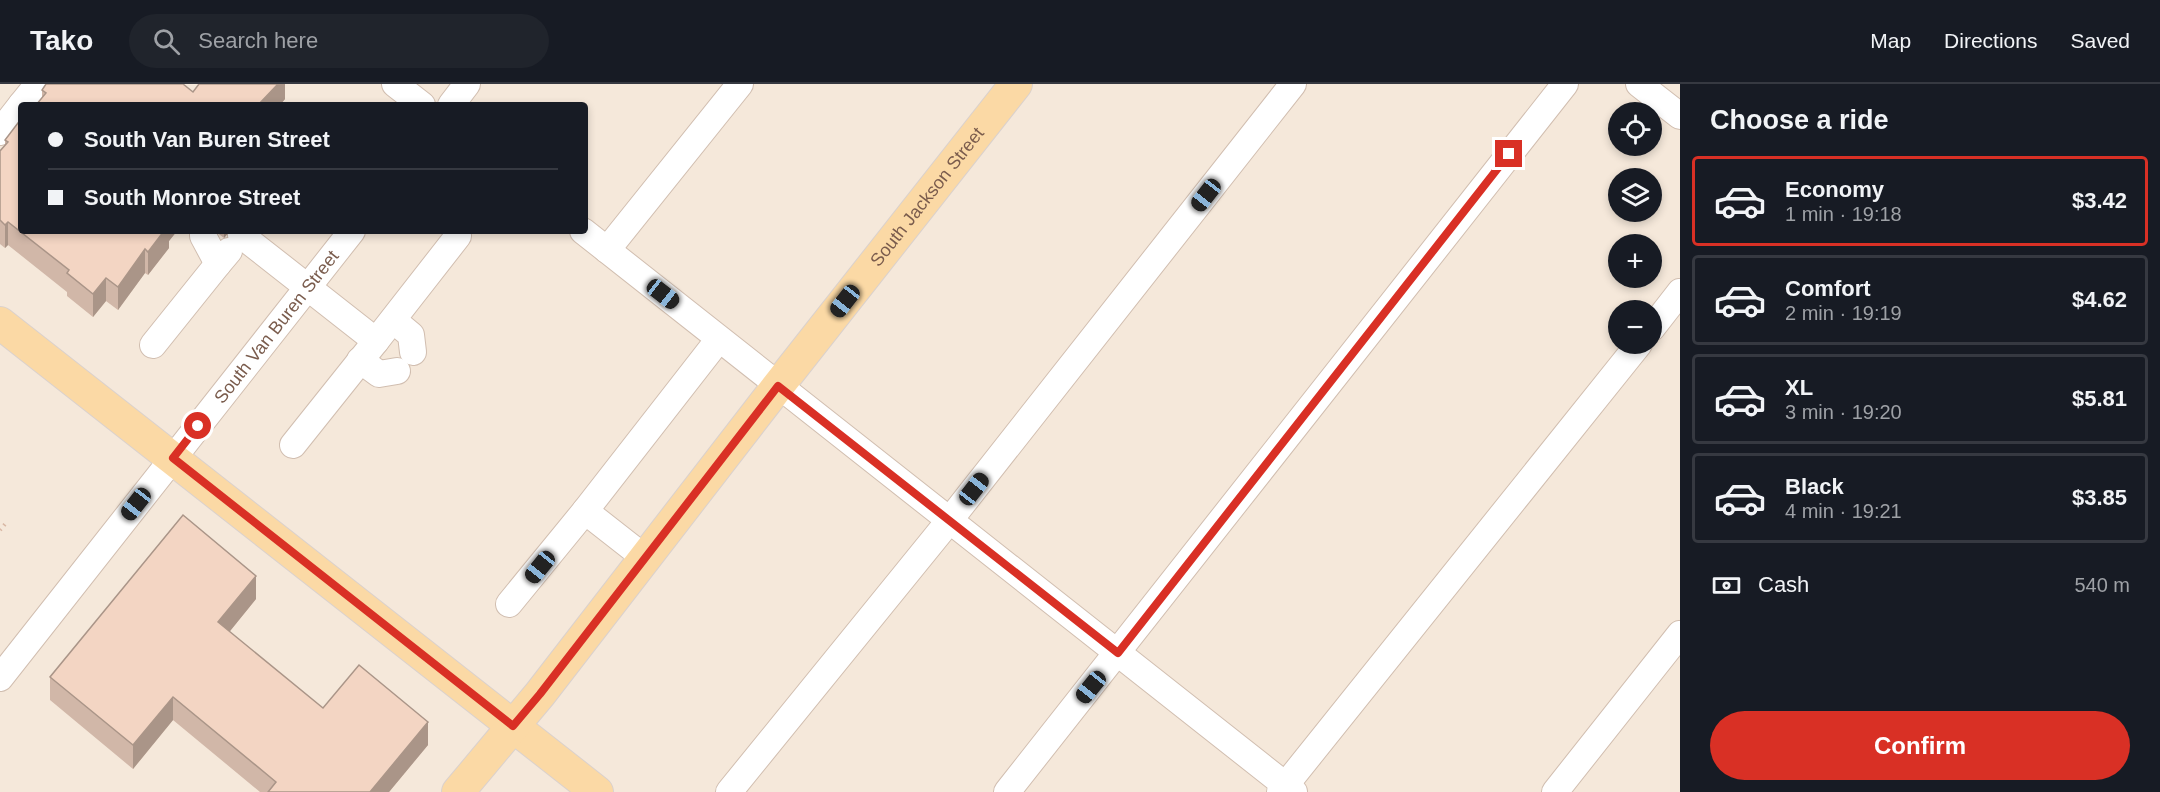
<!DOCTYPE html>
<html lang="en">
<head>
<meta charset="utf-8">
<style>
	:root { --surface:#171b24; --page:#20242c; --text:#f1f3f6; --muted:#9ea1a6; --line:#363941; --accent:#d93025 }
	body { margin:0; font-family:Arial,sans-serif; background:var(--page); color:var(--text); height:100vh; display:flex; flex-direction:column; font-size:22px; white-space:nowrap }
	* { box-sizing:border-box; margin:0 }
	p { font-size:20px; color:var(--muted) }
	.icon { flex:none; width:33px; height:33px; fill:none; stroke:currentColor; stroke-width:2; stroke-linecap:round; stroke-linejoin:round }
	.map { position:relative; flex:1; overflow:hidden }
	.drawer { display:flex; flex-direction:column; background:var(--surface); width:480px }
	.drawer>* { flex:none }
	.top-card { position:absolute; left:18px; top:18px; width:570px; height:132px; border-radius:6px; box-shadow:0 3px 9px #0003; display:grid; align-content:center; height:132px; padding:0 30px; background:var(--surface) }
	.tools { position:absolute; left:1608px; top:18px; display:grid; gap:12px }
	.tools a { display:grid; place-items:center; width:54px; height:54px; border-radius:50%; background:var(--surface); box-shadow:0 3px 9px #0003; font-size:30px }
	.end { position:absolute; width:27px; height:27px; margin:-14px; border:8px solid #d93025; background:#fff; box-shadow:0 0 0 3px #fff }
	.from { border-radius:50% }
	.car { position:absolute; width:18px; height:36px; margin:-18px -9px; border-radius:8px; box-shadow:0 0 4px 2px #0007; background:linear-gradient(#222 24%,#8ab4d8 0 40%,#222 0 76%,#8ab4d8 0 86%,#222 0) }
	.top-card b { display:flex; align-items:center; gap:21px; height:57px; font-size:22px }
	.top-card b+b { border-top:2px solid var(--line) }
	.top-card i { width:15px; height:15px; background:var(--text) }
	ul { padding:0; list-style:none }
	li { display:flex; align-items:center; gap:18px; height:90px; margin:0 12px 9px; padding:0 18px; border:3px solid var(--line); border-radius:6px }
	li div { flex:1 }
	li b { display:block; font-size:22px }
	li em { font-style:normal; font-weight:600 }
	li.current { border-color:var(--accent) }
	li>.icon { width:54px; height:54px; stroke-width:1.5 }
	h2 { padding:0 30px; font-size:27px; line-height:72px }
	.pay { display:flex; align-items:center; gap:15px; height:66px; padding:0 30px; font-size:22px }
	.pay p { margin-inline-start:auto }
	.cta { display:flex; gap:12px; margin-top:auto; padding:12px 30px }
	.cta a { flex:1; height:69px; border-radius:36px; background:var(--accent); color:#fff; font-size:24px; font-weight:600; line-height:69px; text-align:center }
	header { display:flex; align-items:center; gap:36px; box-sizing:border-box; height:84px; padding:0 30px; background:var(--surface); border-bottom:2px solid var(--line) }
	header strong { font-size:28px }
	nav { display:flex; gap:33px; margin-inline-start:auto; font-size:21px }
	.search { width:420px; height:54px; background:var(--page); display:flex; align-items:center; gap:15px; box-sizing:border-box; padding:0 21px; border-radius:33px; color:var(--muted); font-size:22px }
	main { display:flex; flex:1; min-height:0 }
	.map>svg:first-child { display:block }
</style>
</head>
<body>
<header>
<strong>Tako</strong>
<div class="search"><svg class="icon" aria-label="search" viewBox="0 0 24 24"><circle cx="10" cy="10" r="6"/><path d="M15 15l6 6"/></svg>Search here</div>
<nav><a>Map</a><a>Directions</a><a>Saved</a></nav>
</header>
<main>
<div class="map">
<svg width="1680" height="708" viewBox="0 0 1680 708">
	<rect width="100%" height="100%" fill="#fdf6ec"/>
	<path fill="#f5e8da" fill-rule="evenodd" d="M0,0H1680V708H0ZM21,21H585V147H21ZM1618,28H1652V62H1618ZM1618,94H1652V128H1618ZM1618,160H1652V194H1618ZM1618,226H1652V260H1618Z"/>
	<g fill="none" stroke-linecap="round" stroke-linejoin="round">
		<g stroke="#d1beb0" stroke-width="28">
			<g id="minor">
				<path d="M395,0L422,21"/>
				<path d="M1639,0L1680,32"/>
				<path d="M21,21L38,0"/>
				<path d="M451,21L467,0"/>
				<path d="M0,48L21,21"/>
				<path d="M203,147V152L218,180L229,167"/>
				<path d="M244,147L241,151L376,257L458,152"/>
				<path d="M583,147L1294,708"/>
				<path d="M607,166L740,0"/>
				<path d="M393,236L411,251L413,268"/>
				<path d="M1652,244L1680,208"/>
				<path d="M153,261L218,180"/>
				<path d="M360,276L379,290L397,287"/>
				<path d="M293,361L376,257"/>
				<path d="M585,427L719,255"/>
				<path d="M509,520L585,427L645,474"/>
				<path id="s1" d="M0,594L352,147"/>
				<path d="M729,708L949,437L1293,0"/>
				<path d="M1007,708L1565,0"/>
				<path d="M1280,708L1639,260"/>
				<path d="M1555,708L1680,550"/>
			</g>
		</g>
		<g stroke="#dad1cd" stroke-width="34">
			<g id="major">
				<path d="M0,239L597,708"/>
				<path id="s2" d="M458,708L540,610L778,302L1016,0"/>
			</g>
		</g>
		<path stroke="#d9b8a5" stroke-width="4" stroke-dasharray="1.5 4.5" stroke-linecap="butt" d="M0,446L6,439"/>
		<use href="#minor" stroke="#fff" stroke-width="26"/>
		<use href="#major" stroke="#fbd9a5" stroke-width="32"/>
	</g>
	<g fill="#d1b7a8">
		<path d="M285,0V15L280,21H36L42,14V6L193,8Z"/>
		<path d="M21,35V147H177L169,157V164L148,191L145,189L118,226L106,217L93,233L67,212V208L8,161L5,164L0,160V67L5,61V56Z"/>
		<path d="M215,147H230L224,154Z"/>
		<path d="M256,515L229,548L323,624L428,661L389,708H260L173,636L133,685L50,616V593Z"/>
	</g>
	<g fill="#aa9588">
		<path d="M278,0H285V15L280,21H258Z"/>
		<path d="M8,138V161L5,164V141Z"/>
		<path d="M164,147H177L169,157V164L148,191V168Z"/>
		<path d="M224,147H230L224,154Z"/>
		<path d="M145,165V189L118,226V203Z"/>
		<path d="M106,194V217L93,233V210Z"/>
		<path d="M256,492V515L218,562V538Z"/>
		<path d="M173,613V636L133,685V661Z"/>
		<path d="M428,638V661L389,708H370Z"/>
	</g>
	<g fill="#f3d5c3" stroke="#aa9588" stroke-width="1.5">
		<path d="M46,0H183L193,8L199,0H278L258,21H36L46,9L42,6Z"/>
		<path d="M21,35V147H164L148,168L145,165L118,203L106,194L93,210L67,189L69,186L8,138L5,141L0,136V67L8,58L5,56Z"/>
		<path d="M183,431L256,492L218,538L323,624L359,581L428,638L370,708H268L276,698L173,613L133,661L50,593Z"/>
	</g>
	<g fill="none" stroke-linecap="round" stroke-linejoin="round">
		<path stroke="#d93025" stroke-width="8" d="M198,342L173,374L513,642L540,610L778,302L1118,569L1509,70"/>
	</g>
	<g text-anchor="middle" stroke-width="4.5" stroke-linejoin="round" paint-order="stroke">
		<g font-size="18" fill="#7a5c4d" stroke="#fffaf3">
			<text dy="6" stroke="none"><textPath href="#s2" startOffset="758">South Jackson Street</textPath></text>
			<text dy="6" stroke="none"><textPath href="#s1" startOffset="447">South Van Buren Street</textPath></text>
		</g>
	</g>
</svg>
<div class="tools">
<a><svg class="icon" aria-label="locate" viewBox="0 0 24 24"><circle cx="12" cy="12" r="6"/><path d="M12 2v4M12 18v4M2 12h4M18 12h4"/></svg></a>
<a><svg class="icon" aria-label="layers" viewBox="0 0 24 24"><path d="M12 4l9 5-9 5-9-5zM3 14l9 5 9-5"/></svg></a>
<a>+</a>
<a>−</a>
</div>
<i class="end from" style="left:198px;top:342px"></i>
<i class="end" style="left:1509px;top:70px"></i>
<i class="car" style="left:1206px;top:111px;rotate:218deg"></i>
<i class="car" style="left:663px;top:210px;rotate:128deg"></i>
<i class="car" style="left:845px;top:217px;rotate:218deg"></i>
<i class="car" style="left:974px;top:405px;rotate:38deg"></i>
<i class="car" style="left:136px;top:420px;rotate:218deg"></i>
<i class="car" style="left:540px;top:483px;rotate:219deg"></i>
<i class="car" style="left:1091px;top:603px;rotate:219deg"></i>
<div class="top-card">
<b><i class="from"></i>South Van Buren Street</b>
<b><i></i>South Monroe Street</b>
</div>
</div>
<section class="drawer">
<h2>Choose a ride</h2>
<ul>
<li class="current"><svg class="icon" aria-label="car" viewBox="0 0 24 24"><path d="M5 17H2v-5l4-1 3-4h7l3 4 3 1v5h-3M9 17h6M6 11h13"/><circle cx="7" cy="17" r="2"/><circle cx="17" cy="17" r="2"/></svg><div><b>Economy</b><p>1 min · 19:18</p></div><em>$3.42</em></li>
<li><svg class="icon" aria-label="car" viewBox="0 0 24 24"><path d="M5 17H2v-5l4-1 3-4h7l3 4 3 1v5h-3M9 17h6M6 11h13"/><circle cx="7" cy="17" r="2"/><circle cx="17" cy="17" r="2"/></svg><div><b>Comfort</b><p>2 min · 19:19</p></div><em>$4.62</em></li>
<li><svg class="icon" aria-label="car" viewBox="0 0 24 24"><path d="M5 17H2v-5l4-1 3-4h7l3 4 3 1v5h-3M9 17h6M6 11h13"/><circle cx="7" cy="17" r="2"/><circle cx="17" cy="17" r="2"/></svg><div><b>XL</b><p>3 min · 19:20</p></div><em>$5.81</em></li>
<li><svg class="icon" aria-label="car" viewBox="0 0 24 24"><path d="M5 17H2v-5l4-1 3-4h7l3 4 3 1v5h-3M9 17h6M6 11h13"/><circle cx="7" cy="17" r="2"/><circle cx="17" cy="17" r="2"/></svg><div><b>Black</b><p>4 min · 19:21</p></div><em>$3.85</em></li>
</ul>
<div class="pay"><svg class="icon" aria-label="cash" viewBox="0 0 24 24"><path d="M3 7h18v10H3z"/><circle cx="12" cy="12" r="2"/></svg>Cash<p>540 m</p></div>
<div class="cta"><a>Confirm</a></div>
</section>
</main>
</body>
</html>
